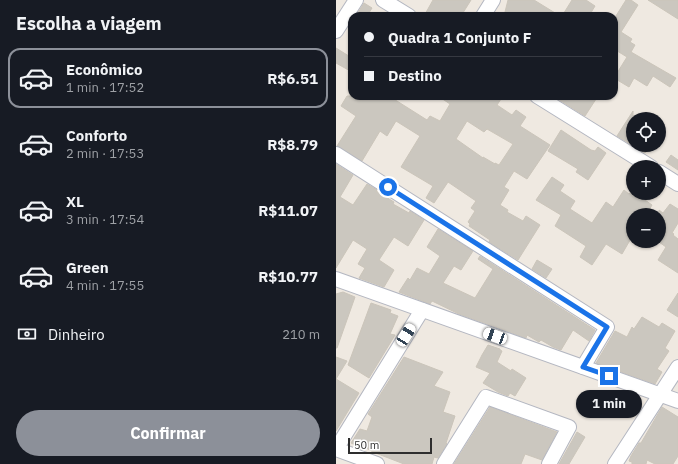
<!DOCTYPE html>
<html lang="pt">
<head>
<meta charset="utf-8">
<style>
	:root { --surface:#171b24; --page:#242831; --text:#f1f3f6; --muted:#9ea1a6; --line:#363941; --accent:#8c9099 }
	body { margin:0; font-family:"IBM Plex Sans",sans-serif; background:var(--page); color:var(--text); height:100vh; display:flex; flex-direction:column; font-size:15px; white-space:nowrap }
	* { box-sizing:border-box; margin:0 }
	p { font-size:13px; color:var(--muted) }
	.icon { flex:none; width:22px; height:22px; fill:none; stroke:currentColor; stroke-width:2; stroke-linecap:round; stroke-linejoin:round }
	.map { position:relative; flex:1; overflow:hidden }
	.side { display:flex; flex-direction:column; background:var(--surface); width:336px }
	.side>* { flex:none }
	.hud { position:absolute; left:12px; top:12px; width:270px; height:88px; border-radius:12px; box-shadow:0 1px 3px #0004; display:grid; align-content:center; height:88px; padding:0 16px; background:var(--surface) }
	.buttons { position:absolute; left:290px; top:112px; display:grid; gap:8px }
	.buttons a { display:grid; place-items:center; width:40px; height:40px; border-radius:50%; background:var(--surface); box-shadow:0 1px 3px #0004; font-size:20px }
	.scale { position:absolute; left:12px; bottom:10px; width:84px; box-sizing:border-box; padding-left:4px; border:2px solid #2e2e2e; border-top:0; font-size:11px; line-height:14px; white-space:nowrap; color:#2e2e2e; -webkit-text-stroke:3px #fff; paint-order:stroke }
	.end { position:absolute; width:18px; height:18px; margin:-9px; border:5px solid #1a73e8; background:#fff; box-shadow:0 0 0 2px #fff }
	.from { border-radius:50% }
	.bubble { position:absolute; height:28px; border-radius:14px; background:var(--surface); box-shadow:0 1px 3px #0004; font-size:13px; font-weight:800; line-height:28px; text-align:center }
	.car { position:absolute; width:12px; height:24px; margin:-12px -6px; border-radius:5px; box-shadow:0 0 3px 1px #0007; background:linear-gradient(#fff 24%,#345 0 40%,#fff 0 76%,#345 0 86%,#fff 0) }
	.hud b { display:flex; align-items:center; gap:14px; height:38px; font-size:15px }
	.hud b+b { border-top:1px solid var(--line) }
	.hud i { width:10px; height:10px; background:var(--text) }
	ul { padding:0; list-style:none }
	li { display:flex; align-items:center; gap:12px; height:60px; margin:0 8px 6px; padding:0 8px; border:2px solid transparent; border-radius:12px }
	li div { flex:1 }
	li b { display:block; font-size:15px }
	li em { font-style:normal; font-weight:800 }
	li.selected { border-color:var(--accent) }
	li>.icon { width:36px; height:36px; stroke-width:1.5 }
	h2 { padding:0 16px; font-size:18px; line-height:48px }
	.pay { display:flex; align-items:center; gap:10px; height:44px; padding:0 16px; font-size:15px }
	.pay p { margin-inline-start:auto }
	.cta { display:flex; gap:8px; margin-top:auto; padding:8px 16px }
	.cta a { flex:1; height:46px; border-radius:24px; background:var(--accent); color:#fff; font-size:16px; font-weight:800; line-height:46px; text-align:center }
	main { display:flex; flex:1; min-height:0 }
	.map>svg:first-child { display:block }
</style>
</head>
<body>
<main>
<section class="side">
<h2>Escolha a viagem</h2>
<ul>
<li class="selected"><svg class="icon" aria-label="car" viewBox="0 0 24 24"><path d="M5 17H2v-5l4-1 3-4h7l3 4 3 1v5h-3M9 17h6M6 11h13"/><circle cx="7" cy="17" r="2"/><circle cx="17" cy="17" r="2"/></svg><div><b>Econômico</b><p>1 min · 17:52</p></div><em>R$6.51</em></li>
<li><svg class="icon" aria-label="car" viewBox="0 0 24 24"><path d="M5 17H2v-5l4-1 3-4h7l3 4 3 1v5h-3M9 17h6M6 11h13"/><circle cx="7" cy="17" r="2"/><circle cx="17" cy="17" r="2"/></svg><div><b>Conforto</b><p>2 min · 17:53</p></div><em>R$8.79</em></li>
<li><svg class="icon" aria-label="car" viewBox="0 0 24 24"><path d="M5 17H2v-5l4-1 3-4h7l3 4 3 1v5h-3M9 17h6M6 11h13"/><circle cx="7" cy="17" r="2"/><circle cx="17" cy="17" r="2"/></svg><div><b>XL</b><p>3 min · 17:54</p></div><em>R$11.07</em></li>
<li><svg class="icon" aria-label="car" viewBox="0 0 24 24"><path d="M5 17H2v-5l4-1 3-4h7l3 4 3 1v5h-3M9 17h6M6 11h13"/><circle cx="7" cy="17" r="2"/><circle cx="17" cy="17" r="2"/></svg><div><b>Green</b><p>4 min · 17:55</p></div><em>R$10.77</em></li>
</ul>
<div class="pay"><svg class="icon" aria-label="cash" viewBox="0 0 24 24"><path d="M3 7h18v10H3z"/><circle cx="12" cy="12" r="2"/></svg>Dinheiro<p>210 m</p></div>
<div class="cta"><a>Confirmar</a></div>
</section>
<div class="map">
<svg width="342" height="464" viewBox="0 0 342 464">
	<rect width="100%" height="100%" fill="#efe9e1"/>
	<g fill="#cbc7bf" stroke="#cbc5ba" fill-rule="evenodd">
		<path d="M97,0H135L125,16H88Z"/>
		<path d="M172,0H198L224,16H168Z"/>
		<path d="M236,0H250L259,6L253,16H226Z"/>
		<path d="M290,0H295L302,5L285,32L296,39L294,42L299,45L295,52L340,78L334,87L317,76L311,86L298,78L293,87L278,78L291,57L278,49V19Z"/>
		<path d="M312,0H342V19Z"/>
		<path d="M28,3L36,8L31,16H20Z"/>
		<path d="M0,48L16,58V72L0,63Z"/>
		<path d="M11,96H53L91,120L94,116L104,121L114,104L102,96H167L161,105L176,115L180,110L190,117L184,126L214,145L191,179L178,171L168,187L173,190L164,205L172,210L171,212L187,221L190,216L204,225L182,260L153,242L154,240L133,226L134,224L132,222L139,211L135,208L140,201L112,182L98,203L90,198L97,186L65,167L84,136L60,121L51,136L44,131L26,161L1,146L20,116L5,106ZM131,121L148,132L151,129L177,144L163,165L159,163V164L147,157V158L120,139Z"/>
		<path d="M217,96H262L249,116Z"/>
		<path d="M297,111V145H314L309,153L281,136Z"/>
		<path d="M225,130L255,150L259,151L262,147L270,153L252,180L240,172L242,169L212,151Z"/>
		<path d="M335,155L342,160V170L330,162Z"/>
		<path d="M0,164L17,175L4,197L17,205L31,184L41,190L40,191L58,202L57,204L73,213L74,211L88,220L72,246L58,237L54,243L43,260L58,270L48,287L23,278L29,268L22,264L31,249L17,240L0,268Z"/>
		<path d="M216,177L228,185L224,191L239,201L234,209L256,223L270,202L277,207L288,190L293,194L294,193H313L309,200L316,205L310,215H297V235L286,254L270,244L256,265L244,257L250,246L219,226L225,215L200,200Z"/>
		<path d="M334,204L342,209V223L336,233L338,234L337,235L342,239V273L322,260L330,247L323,242V210L327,213Z"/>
		<path d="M102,229L137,251L125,270L118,266L107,283L139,298L157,269L142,259L144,256L259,330L253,341L237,330L225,350L217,347L205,340L203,342L191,335L190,338L123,314L96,301L94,304L63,292L72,278L74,280L81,268L93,274L104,256L91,247Z"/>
		<path d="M201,260L216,269L210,278L196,269Z"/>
		<path d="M7,292L19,297L1,348H0V294Z"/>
		<path d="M342,293V317L331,310Z"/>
		<path d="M35,303L55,310L54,313L62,316L54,334L59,335L33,378L12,365Z"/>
		<path d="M306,317L323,327L326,323L339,331L329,348L333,351L321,369L326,372L319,384L260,363L279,331L291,337L296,327L298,329Z"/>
		<path d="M152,345L164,349V350L166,351L161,362L175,371L176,369L190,378L179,396L174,393L172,396L162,392L147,383L154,373L140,367L146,355Z"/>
		<path d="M0,357L11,361L0,379L23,393L0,431Z"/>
		<path d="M68,357L107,372L98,386L114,392L107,412L119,416L110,443L111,444L102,458L98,457L96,464H68L37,452L27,446V448L15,443L24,429L31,431L36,417L32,414Z"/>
		<path d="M154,407L221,432L206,460L189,454L185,464H118Z"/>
		<path d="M326,407L342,417V456L337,464H319L311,460L310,464H296V462L293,461L295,456L303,443H305Z"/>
		<path d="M241,432L249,437L233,464H223Z"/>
	</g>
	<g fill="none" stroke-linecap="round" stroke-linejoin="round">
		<g stroke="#b4b7c1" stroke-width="16">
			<g id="minor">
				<path d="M47,0L73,16"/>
				<path d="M147,16L157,0"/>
				<path d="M0,31L20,0"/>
				<path d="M201,96L315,167"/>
				<path d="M0,154L271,327L247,367"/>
				<path d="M323,172L342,184"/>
				<path d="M0,279L342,401"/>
				<path d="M0,449L86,310"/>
				<path d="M0,449L41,464"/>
				<path d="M108,464L150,397L233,427L213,464"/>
				<path d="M279,464L342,367"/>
			</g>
		</g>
		<use href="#minor" stroke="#fff" stroke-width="14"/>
	</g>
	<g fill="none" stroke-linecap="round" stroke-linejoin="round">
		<path stroke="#1a73e8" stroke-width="5" d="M52,187L271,327L247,367L273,376"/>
	</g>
</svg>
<div class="buttons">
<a><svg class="icon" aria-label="locate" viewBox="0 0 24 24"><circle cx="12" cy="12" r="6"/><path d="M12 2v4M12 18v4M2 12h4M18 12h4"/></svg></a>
<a>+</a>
<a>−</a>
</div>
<div class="scale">50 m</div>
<i class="end from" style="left:52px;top:187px"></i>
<i class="end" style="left:273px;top:376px"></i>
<div class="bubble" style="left:240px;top:390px;width:66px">1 min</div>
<i class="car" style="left:70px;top:335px;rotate:32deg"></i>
<i class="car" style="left:159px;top:336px;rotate:290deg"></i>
<div class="hud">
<b><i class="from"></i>Quadra 1 Conjunto F</b>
<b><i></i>Destino</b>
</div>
</div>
</main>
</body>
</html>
